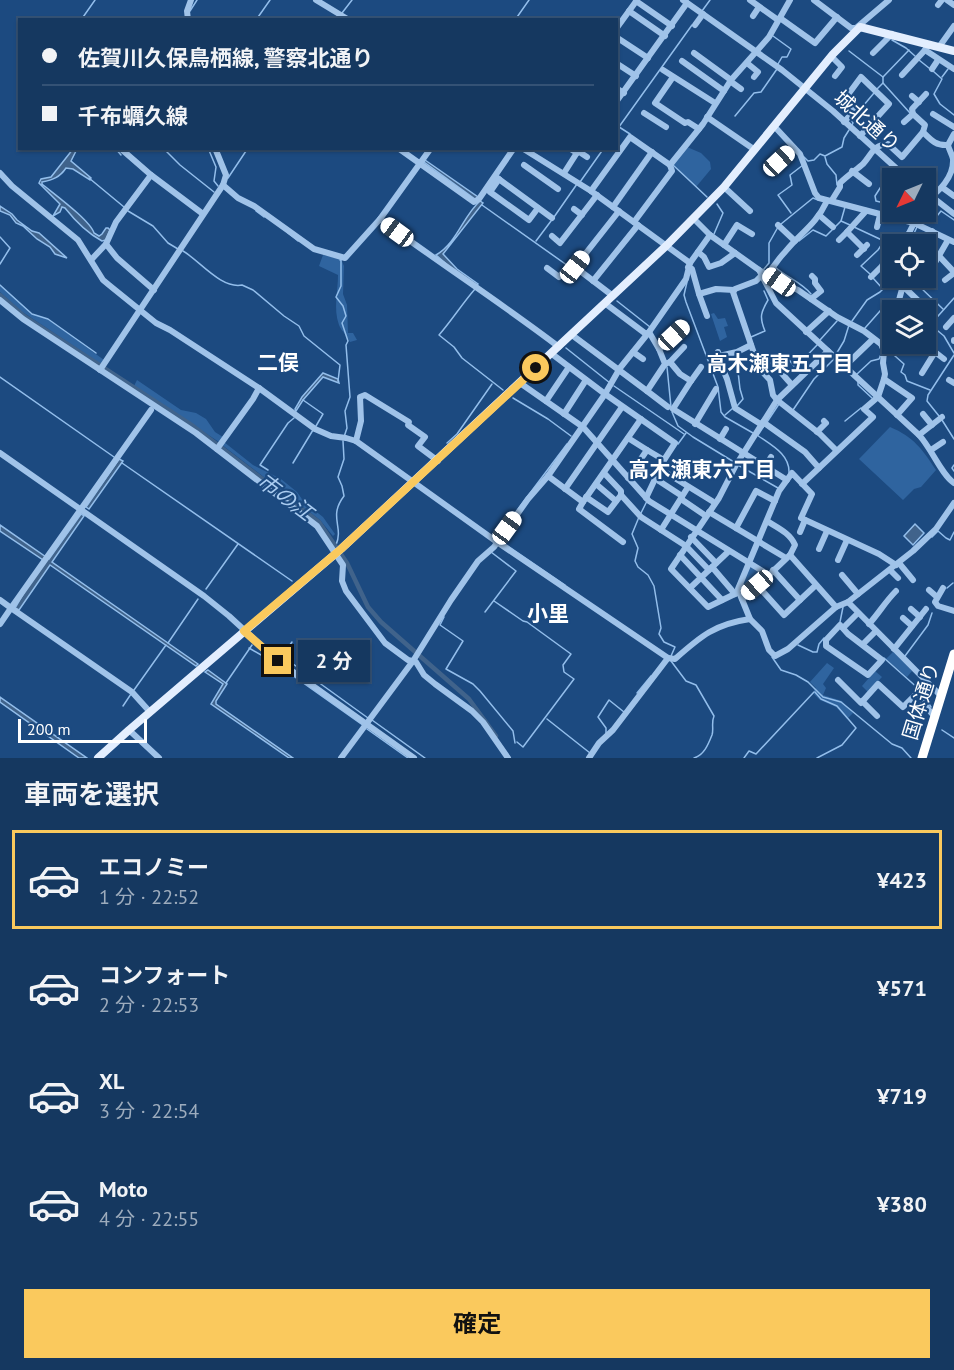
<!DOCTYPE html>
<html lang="ja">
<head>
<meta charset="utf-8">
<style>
	:root { --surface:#153860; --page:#224369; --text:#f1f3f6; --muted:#9dacbd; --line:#345275; --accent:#fac95d }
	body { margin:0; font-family:"PT Sans","Noto Sans JP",sans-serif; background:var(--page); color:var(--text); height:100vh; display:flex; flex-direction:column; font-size:22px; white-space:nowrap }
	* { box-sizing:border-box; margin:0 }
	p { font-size:20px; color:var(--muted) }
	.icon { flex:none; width:33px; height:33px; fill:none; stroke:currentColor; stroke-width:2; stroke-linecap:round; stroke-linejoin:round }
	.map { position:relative; height:758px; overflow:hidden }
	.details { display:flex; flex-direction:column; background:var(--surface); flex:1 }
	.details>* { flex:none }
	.banner { position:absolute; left:18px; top:18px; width:600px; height:132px; border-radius:0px; box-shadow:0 2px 4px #0004,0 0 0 2px var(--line); display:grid; align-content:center; height:132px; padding:0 24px; background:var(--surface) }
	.needle { width:39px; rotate:227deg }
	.fabs { position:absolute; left:882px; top:168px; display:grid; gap:12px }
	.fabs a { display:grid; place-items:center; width:54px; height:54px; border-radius:0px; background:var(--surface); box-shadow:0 2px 4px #0004,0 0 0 2px var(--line); font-size:30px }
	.scale { position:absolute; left:18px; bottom:15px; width:129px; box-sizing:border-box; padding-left:6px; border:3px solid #fff; border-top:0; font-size:16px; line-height:21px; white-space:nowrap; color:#fff; -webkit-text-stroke:4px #1c4a80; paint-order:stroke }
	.end { position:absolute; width:27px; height:27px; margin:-14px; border:8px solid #fac95d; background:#111; box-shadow:0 0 0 3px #111 }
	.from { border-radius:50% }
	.bubble { position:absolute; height:42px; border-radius:0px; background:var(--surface); box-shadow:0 2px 4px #0004,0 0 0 2px var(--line); font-size:20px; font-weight:700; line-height:42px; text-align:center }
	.car { position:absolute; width:18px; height:36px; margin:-18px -9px; border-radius:8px; box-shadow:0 0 4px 2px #0007; background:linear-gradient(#fff 24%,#345 0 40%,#fff 0 76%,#345 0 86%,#fff 0) }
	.banner b { display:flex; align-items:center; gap:21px; height:57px; font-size:22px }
	.banner b+b { border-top:2px solid var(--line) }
	.banner i { width:15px; height:15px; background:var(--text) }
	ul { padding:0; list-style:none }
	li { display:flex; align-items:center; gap:18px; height:99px; margin:0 12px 9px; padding:0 12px; border:3px solid transparent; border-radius:0px }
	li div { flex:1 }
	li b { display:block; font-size:22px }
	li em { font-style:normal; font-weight:700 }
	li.selected { border-color:var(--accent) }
	li>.icon { width:54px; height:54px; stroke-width:1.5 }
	h2 { padding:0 24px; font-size:27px; line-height:72px }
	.cta { display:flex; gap:12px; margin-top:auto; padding:12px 24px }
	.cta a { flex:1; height:69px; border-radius:0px; background:var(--accent); color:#111; font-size:24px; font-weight:700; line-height:69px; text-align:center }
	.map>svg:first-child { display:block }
</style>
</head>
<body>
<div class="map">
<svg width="954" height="758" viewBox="0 0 954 758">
	<rect width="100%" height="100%" fill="#1c4a80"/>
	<g fill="#2f649f">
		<path d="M687,147L701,153L710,162L711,169L696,187L673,164Z"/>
		<path d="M323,255L341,259L344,266L343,294L347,305L348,333H353L357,340L350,342C347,335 342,332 339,325C333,308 338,292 338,275L319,266Z"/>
		<path d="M0,285L32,314L48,319L104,360L101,364L21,311L0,292Z"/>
		<path d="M714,313L718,319L725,318L728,326L724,327L727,337L720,341L711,314Z"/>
		<path d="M137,380L181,410L196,413L206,419L215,432L223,437L219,442L134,386Z"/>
		<path d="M890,427C914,437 922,449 936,470L921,487L914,489L903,500L859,459Z"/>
		<path d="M224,442L253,465L281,479L297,492L304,502L323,517L335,534L333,536L320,520L222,445Z"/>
		<path d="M750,564L766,574L744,595L740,591Z"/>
		<path d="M894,651L912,671L907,677L886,659Z"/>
		<path d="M827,663L834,668L823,684L826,688L823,695L842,701L853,713L847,719L836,707L820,700L814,694V690L816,688L810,682Z"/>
		<path d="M875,671L882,677L868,692L862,686Z"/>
	</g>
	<g fill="#40638b" stroke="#93beeb" stroke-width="1.5">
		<path d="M73,149H77L71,161L91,178L90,180L73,169L66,168C60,177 53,180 42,182V184C54,194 90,220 94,233L99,236L102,234L106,228H108L110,230L106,240L102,241C87,233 76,222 65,208L62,207L60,212L53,216L60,204L39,183L41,179L51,177Z"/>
		<path d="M425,160L478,197L475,199L424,162Z"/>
		<path d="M480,201L483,203L443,254L457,269L478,284L477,286L451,268L436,255C457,243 463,216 480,201Z"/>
		<path d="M0,206L12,214L17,220L32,231L39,233L67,258L55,254L50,247L37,239L23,226L16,223L10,215L0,211Z"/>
		<path d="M323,373L338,379L339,383L323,377L303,400L296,411L295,409L302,397Z"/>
		<path d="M119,459L123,461L89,509L86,507Z"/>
		<path d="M81,514L84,516L52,562L198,664L196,666L50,565L19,610L15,608L43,560L0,531V525L49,559Z"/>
		<path d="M915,524L924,533L913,545L904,536Z"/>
		<path d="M208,670L227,684L216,701V704L293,758H289L211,704L223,684L205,672Z"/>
		<path d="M0,697L87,758H79L0,702Z"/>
	</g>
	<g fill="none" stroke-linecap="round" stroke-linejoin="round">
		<g stroke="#93beeb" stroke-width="1.5">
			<path d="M190,11L197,0"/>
			<path d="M702,11L710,0"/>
			<path d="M342,13L352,0"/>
			<path d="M81,20L95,0"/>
			<path d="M256,20L270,0"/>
			<path d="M515,20L529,0"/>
			<path d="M773,36L791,49L787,57H782L778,64"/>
			<path d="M892,40L906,48L915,56"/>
			<path d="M849,51L883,77V83L910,113"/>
			<path d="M919,60L929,68"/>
			<path d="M933,71L942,79L934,94L940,104L954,115"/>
			<path d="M883,77L909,50"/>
			<path d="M942,77L948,69"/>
			<path d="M877,89L883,83"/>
			<path d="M858,112L874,93"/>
			<path d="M735,116L754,93L761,92L777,69"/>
			<path d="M616,125L630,134"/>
			<path d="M852,125L853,123L851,119L854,115"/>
			<path d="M616,131L692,25"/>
			<path d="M115,148L121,155"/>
			<path d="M163,148L180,165L214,192"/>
			<path d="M208,148L216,167L214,181L218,186"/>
			<path d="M804,157L808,161L814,160L820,154L825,156L842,147L844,138L849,130"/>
			<path d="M825,157L827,164L836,175L837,185"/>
			<path d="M673,165L707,197"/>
			<path d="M891,171L875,196L876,201L892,205"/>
			<path d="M89,178L124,207"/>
			<path d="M228,178L248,148"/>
			<path d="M580,182L604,148"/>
			<path d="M482,205L571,268"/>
			<path d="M128,211L153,226L168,243L178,249"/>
			<path d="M256,211L264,217"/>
			<path d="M919,212L937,216L941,211L954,220"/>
			<path d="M791,213L778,195L792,185L790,175L803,165"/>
			<path d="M554,217L577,184"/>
			<path d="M841,221L850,225"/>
			<path d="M781,224L813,198L818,200"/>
			<path d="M854,227L884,241L878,250L861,266L870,274"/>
			<path d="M288,233L298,241"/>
			<path d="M714,234L723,213L717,204"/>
			<path d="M0,237L10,248L0,264"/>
			<path d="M536,241L551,221"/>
			<path d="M799,241L813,230L826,236L841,221L845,207"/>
			<path d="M909,244L917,227"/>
			<path d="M183,251C200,261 221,289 242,285L253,290L284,316L299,326L304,336L340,365L338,381"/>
			<path d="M340,260H341V286L336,297L343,306L346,316L342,323L348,341L346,345L350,397L345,411L347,428L344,437"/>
			<path d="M926,260L930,264"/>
			<path d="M775,267C786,277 801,282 811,294"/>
			<path d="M764,269L769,263V243L778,227"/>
			<path d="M887,269L892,263"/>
			<path d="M873,278L882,288"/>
			<path d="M918,281L920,287L943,309"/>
			<path d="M687,282L684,295L686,302L718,387L721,412L725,417L753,433"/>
			<path d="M0,285L32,314L48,319L96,353"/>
			<path d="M475,289C462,304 452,320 439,335L454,347L462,358L503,390"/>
			<path d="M617,301L650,327"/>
			<path d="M852,321L867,300L880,292L890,282"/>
			<path d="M926,321L944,336L954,353"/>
			<path d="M931,324L954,298"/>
			<path d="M865,328L880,311L897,300"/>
			<path d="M751,337L765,331C759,317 761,312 768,300L764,291"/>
			<path d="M820,340L837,321"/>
			<path d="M566,348L610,383"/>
			<path d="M886,348L904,364L901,372L905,375L907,381L930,390"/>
			<path d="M736,354L740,389L743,399L737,406"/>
			<path d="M835,356L844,341L849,325"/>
			<path d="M667,367L671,407"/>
			<path d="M765,368L780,355L790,361L794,366L798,365L818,344"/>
			<path d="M857,374L871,361L879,359L882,352"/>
			<path d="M0,377L114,457"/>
			<path d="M858,382V385L872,398"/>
			<path d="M614,386L684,434"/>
			<path d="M513,398L548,419L571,436"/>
			<path d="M303,400L323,414L316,426"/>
			<path d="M793,410L814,379L833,360"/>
			<path d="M672,412L678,426L693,437L734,462"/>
			<path d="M725,415L733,408"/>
			<path d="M939,416L927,401L928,395L954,355"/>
			<path d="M942,420L954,439"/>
			<path d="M845,421L861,408"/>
			<path d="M767,422L779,404"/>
			<path d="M757,435C771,445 790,454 789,473"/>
			<path d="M758,435L764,426"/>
			<path d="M447,443L457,434L492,384"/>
			<path d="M678,444L686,433"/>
			<path d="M122,463L292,581"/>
			<path d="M293,463L313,430"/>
			<path d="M738,465L778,488"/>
			<path d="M954,465L952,468L954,471"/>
			<path d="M268,470L260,465L288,423L294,418"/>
			<path d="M641,513L647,501"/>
			<path d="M512,517L567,444"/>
			<path d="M639,517L632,534L638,548L635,561L638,567L648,575L654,586L661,628L659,634L664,642L675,647L671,656"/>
			<path d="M932,537L938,531L946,538L950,540L954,532"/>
			<path d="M502,542L565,585"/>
			<path d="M336,545C344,526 328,517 344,496L342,486L338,477L344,459L343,441"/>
			<path d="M947,588L953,583"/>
			<path d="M206,589L238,544"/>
			<path d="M494,601L523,621L527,622L571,654L563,665L564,672L574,679L523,747L517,742"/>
			<path d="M485,612L516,571L491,552"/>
			<path d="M444,617L440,625L463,641L446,669L473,684L480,691L513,731L515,743"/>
			<path d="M840,622L843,607"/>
			<path d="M292,642L282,656L368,718"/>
			<path d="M168,643L198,599"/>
			<path d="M798,645L813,652H817L819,644L824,638"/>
			<path d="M249,648L275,663L364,726"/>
			<path d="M905,656L928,625L932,613"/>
			<path d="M772,657L781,670L796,675L808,682L823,697L841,702L892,744L902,748L911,758"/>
			<path d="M884,658L920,690L931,707"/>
			<path d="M671,661L686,681L696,685L714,716C711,723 714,729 712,735C708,745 704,755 694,758"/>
			<path d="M226,683L252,645"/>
			<path d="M134,690L166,645"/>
			<path d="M815,692L821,699L837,706L856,728L842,745L817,758"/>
			<path d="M637,693L651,676"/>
			<path d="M123,706L131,694"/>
			<path d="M547,719L590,753"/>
			<path d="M372,720L425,758"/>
			<path d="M367,729L408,758"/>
			<path d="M942,730L954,738"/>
			<path d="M606,733V728L598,717L609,700L624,712"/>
			<path d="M744,758L749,751L756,754L814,692"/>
		</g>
		<path stroke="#40638b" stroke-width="4.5" d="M0,295L24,316L193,426L319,522L347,563L368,607L381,622L469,699L496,736"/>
		<g stroke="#a0c3e9" stroke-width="6">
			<path d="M316,0L349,20"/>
			<path d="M683,0L782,70L833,111L907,178"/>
			<path d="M750,0L778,20"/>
			<path d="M814,0L851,28H856L889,0"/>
			<path d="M947,0L954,5"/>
			<path d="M636,1L672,26"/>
			<path d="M938,5L942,0"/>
			<path d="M629,11L665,36"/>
			<path d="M753,16L759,7"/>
			<path d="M780,18L815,43L837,17"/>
			<path d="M188,20L187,11L191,0"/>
			<path d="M695,25L703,14"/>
			<path d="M616,29L637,0"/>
			<path d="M616,37L648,58"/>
			<path d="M928,44L925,50L954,69"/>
			<path d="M939,47L954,26"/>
			<path d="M694,53L731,80"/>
			<path d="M873,53L892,34"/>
			<path d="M831,56L842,67L835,76"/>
			<path d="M682,61L724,91"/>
			<path d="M616,63L636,76"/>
			<path d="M747,63L758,72L754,77"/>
			<path d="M932,69L938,60"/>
			<path d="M663,70L715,103"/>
			<path d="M902,75L925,50"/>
			<path d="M673,77L655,103L685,123L688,122L699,129"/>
			<path d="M730,81L741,89"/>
			<path d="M616,88L624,93"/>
			<path d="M912,96L919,102"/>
			<path d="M616,102L687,3"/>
			<path d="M644,113L666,127"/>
			<path d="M933,114L954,127"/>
			<path d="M707,117L755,150"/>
			<path d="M844,122L855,110L844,100L861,77L889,104L860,136"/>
			<path d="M904,122L913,114"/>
			<path d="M774,126L800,154L815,193L819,198L914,223L918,212"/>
			<path d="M923,132L925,125L913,114L912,109L926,94"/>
			<path d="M398,148L474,202L479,199L514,148"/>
			<path d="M522,148L591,191L690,263"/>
			<path d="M569,148L577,153"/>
			<path d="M578,151L587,157"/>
			<path d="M779,161L794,148"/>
			<path d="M524,165L558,189"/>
			<path d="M852,171L869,184"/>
			<path d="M0,173L12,186L78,240L103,280L109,285L156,323L170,330L259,388L315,429L331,436L346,438L356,441L497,542L668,658L675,659C701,636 715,624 750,619"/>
			<path d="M564,173L580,148"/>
			<path d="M151,175L203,214"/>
			<path d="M496,177L552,218"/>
			<path d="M499,179L490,192L529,220L538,208"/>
			<path d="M223,185L238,198L254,206L314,249L345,258L380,219L431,148"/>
			<path d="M724,187L750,211"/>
			<path d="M943,188L954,196"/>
			<path d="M591,191L630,137L670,165"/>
			<path d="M926,192L954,214"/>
			<path d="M832,200L840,187V183C847,176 856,170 863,164C872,154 873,145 888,144L902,157L923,132C931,140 936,146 948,145"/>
			<path d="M926,200C939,192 954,177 953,159C952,154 949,150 948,145L954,134"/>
			<path d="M613,207L652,152"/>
			<path d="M574,209L582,215"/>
			<path d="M819,215L833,227"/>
			<path d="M380,219C439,263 500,302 559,347"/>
			<path d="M694,219L710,235L759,270L779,282L798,290L837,317L864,331L881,344L884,351L883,363L885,374L884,379L878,397L864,409L873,417L802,484"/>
			<path d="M634,222L672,171L670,165L703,124L731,80L769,37L790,0"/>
			<path d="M778,225L795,241"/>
			<path d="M877,227L880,215"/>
			<path d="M552,236L560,243L597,195"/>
			<path d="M839,240L847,232"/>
			<path d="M106,244L117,258L154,290"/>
			<path d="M899,244L909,233L914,223L954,242"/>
			<path d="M927,244L932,231"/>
			<path d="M724,245L737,225L752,234"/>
			<path d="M864,249L847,232L866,211"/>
			<path d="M698,252L704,257L709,267L721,263L735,253"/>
			<path d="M892,252L883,263L882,269L902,289L899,300L906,310"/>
			<path d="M857,255L867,245"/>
			<path d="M939,256L954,272"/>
			<path d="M91,260L106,244L116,222L151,175L120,148"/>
			<path d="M688,267L692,269L699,294L716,289L734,290"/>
			<path d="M547,268L559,277L566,269L571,273L575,268"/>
			<path d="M759,270L776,303L919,435C932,449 941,474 954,483"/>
			<path d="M926,272L933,266L948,240"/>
			<path d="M767,274C774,267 778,259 785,252C801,232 815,226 827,201"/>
			<path d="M762,275L756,281L735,289L733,292L759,368L770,380L773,395L777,400L820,434L836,450"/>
			<path d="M871,277L882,266"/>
			<path d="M945,280L954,273"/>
			<path d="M593,281L638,225"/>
			<path d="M905,288L930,312"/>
			<path d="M903,289L918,278"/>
			<path d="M699,294L707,316"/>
			<path d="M613,296L575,267L619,211"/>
			<path d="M811,299L821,291L815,283V279L812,276"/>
			<path d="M0,300L23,319L196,433L317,526L343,565L342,581L346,591L385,643L408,660L416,662L424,675L435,684L472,711L483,722L508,758"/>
			<path d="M606,304L646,334"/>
			<path d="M946,327L954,318"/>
			<path d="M806,332L829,311"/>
			<path d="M572,335L647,391L665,364L659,349L649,332"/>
			<path d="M954,341V340"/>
			<path d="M881,344L892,330"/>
			<path d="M659,349L685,324"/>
			<path d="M633,352L643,359"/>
			<path d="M718,352L719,356L737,352L751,345"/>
			<path d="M935,352L944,359"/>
			<path d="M552,354L605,394L620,368L649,332L686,279L690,263L710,235"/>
			<path d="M719,360L727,379L735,408L762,425"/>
			<path d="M670,362L684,347"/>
			<path d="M665,364L670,362L680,374L691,381L673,409L787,480"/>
			<path d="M844,367L873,339"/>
			<path d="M777,368L792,385"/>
			<path d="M100,370L223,185L226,175L215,148"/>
			<path d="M922,373L935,352L925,344"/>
			<path d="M884,379L912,398L897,415"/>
			<path d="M949,380L954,383"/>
			<path d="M691,381L701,367"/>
			<path d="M520,383L583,427L649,501L769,575L790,555L836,607L848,602L941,696"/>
			<path d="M647,391L668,407"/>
			<path d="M546,401L569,367"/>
			<path d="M564,414L586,380"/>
			<path d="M923,414L932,425"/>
			<path d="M763,422L805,452L819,468"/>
			<path d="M695,424L716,389"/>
			<path d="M817,432L826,423L824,421"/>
			<path d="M919,435L942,417"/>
			<path d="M628,438L647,450"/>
			<path d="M720,439L726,429"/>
			<path d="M356,441L361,421L360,397L365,395L409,422L408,425L425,437L418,446L438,461"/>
			<path d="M217,449L253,399L259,388"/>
			<path d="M931,450L943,442"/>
			<path d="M0,453L204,596L229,616L278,661L414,758"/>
			<path d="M765,467L771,457"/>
			<path d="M660,469L712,501"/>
			<path d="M604,473L621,491V495L641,517L686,546L709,570"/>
			<path d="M548,476L583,502L641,419"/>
			<path d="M628,478L647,450L664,460"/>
			<path d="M659,481L682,496"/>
			<path d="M596,484L616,501"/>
			<path d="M565,489L622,407"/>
			<path d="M586,497L608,512L621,495"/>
			<path d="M681,499L706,516"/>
			<path d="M583,502L579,509L623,542"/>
			<path d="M709,512L786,558"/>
			<path d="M767,521C778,528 790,533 795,545L790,555"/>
			<path d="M736,528L756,491L775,501"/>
			<path d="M661,530L688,487"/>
			<path d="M800,532L805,520"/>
			<path d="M691,537L716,563"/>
			<path d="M819,549L827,531"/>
			<path d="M680,555L722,600"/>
			<path d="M838,560L847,540"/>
			<path d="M899,563L913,580"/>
			<path d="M712,567L735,594"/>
			<path d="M773,570L800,600"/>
			<path d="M890,570L898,578"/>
			<path d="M842,575L858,594"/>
			<path d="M757,585L784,615L816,585"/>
			<path d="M690,588L729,551"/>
			<path d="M943,588L935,602L938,606L954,611"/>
			<path d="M929,590L937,597"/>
			<path d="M739,592L708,607L671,569L719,498L736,465L777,400L828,351"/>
			<path d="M742,599L769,575"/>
			<path d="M0,600L11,608L151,410"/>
			<path d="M848,602L913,551L936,529L954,503"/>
			<path d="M836,607L788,649L775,656L769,650L762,631L750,619L739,592L738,589L779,491L792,473L812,494L801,518L879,554L896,565"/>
			<path d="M911,609L920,617"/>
			<path d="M903,618L912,626"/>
			<path d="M0,624L11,608L132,692L150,712"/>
			<path d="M869,624C879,613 885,602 896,591"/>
			<path d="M840,625L848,634L882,660L868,675L826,646V640Z"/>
			<path d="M843,628L858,613"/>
			<path d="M863,644L876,631"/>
			<path d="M894,649L926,609"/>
			<path d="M838,680L861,703L878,684L903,707L918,692L927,708L935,717"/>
			<path d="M862,701L877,716"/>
			<path d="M129,730L159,758"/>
			<path d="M341,758L413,661L451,600L478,561L494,547L528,499L548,476L605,394L675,443L664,460L646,498"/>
			<path d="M589,758L599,743L613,730L668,658"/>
		</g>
		<path stroke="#e3eefe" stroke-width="8" d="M98,758L129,730L341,549L666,246L724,187L833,54L860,27L954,51"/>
		<path stroke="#fff" stroke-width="9" d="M922,758L954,654"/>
	</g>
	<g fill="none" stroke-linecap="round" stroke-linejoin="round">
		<path stroke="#fac95d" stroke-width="8" d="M278,661L244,631L341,549L536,368"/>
	</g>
	<g text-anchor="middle" stroke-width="4.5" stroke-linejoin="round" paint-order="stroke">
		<g font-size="20" fill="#fff" stroke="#1c4a80">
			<text transform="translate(867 121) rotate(42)" y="7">城北通り</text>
			<text transform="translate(921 701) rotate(-73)" y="7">国体通り</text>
		</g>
		<g font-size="21" font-weight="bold" fill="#fff" stroke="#1c4a80">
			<text x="278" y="370">二俣</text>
			<text x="780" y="371">高木瀬東五丁目</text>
			<text x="702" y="477">高木瀬東六丁目</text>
			<text x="548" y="621">小里</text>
		</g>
		<g font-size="21" font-style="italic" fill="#abcdf1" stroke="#1c4a80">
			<text transform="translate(285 497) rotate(37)" y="7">市の江</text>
		</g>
	</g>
</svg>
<div class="fabs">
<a><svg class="needle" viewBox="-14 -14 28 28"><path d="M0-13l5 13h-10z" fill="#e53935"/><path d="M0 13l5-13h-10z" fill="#9dacbd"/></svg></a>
<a><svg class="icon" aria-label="locate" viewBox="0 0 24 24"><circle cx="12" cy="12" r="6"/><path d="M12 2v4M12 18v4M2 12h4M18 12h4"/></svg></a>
<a><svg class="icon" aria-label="layers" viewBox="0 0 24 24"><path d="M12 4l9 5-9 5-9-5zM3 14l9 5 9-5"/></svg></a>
</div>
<div class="scale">200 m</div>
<i class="end from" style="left:536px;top:368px"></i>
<i class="end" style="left:278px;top:661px"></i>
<div class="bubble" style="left:298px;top:640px;width:72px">2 分</div>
<i class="car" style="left:779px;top:161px;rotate:47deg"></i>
<i class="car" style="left:397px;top:232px;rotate:306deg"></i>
<i class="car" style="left:575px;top:267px;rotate:38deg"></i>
<i class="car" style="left:779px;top:282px;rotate:305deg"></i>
<i class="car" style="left:674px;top:335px;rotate:47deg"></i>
<i class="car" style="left:507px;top:528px;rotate:36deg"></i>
<i class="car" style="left:757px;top:585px;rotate:229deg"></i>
<div class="banner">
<b><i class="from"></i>佐賀川久保鳥栖線, 警察北通り</b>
<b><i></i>千布蠣久線</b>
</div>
</div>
<section class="details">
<h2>車両を選択</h2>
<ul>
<li class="selected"><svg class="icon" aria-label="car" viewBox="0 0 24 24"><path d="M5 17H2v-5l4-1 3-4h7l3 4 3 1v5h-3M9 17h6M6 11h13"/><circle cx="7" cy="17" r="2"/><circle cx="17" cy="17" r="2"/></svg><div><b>エコノミー</b><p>1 分 · 22:52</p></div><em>¥423</em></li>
<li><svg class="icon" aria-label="car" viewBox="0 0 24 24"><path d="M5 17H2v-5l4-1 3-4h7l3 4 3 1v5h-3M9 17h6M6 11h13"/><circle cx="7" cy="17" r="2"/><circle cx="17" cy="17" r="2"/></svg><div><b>コンフォート</b><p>2 分 · 22:53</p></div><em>¥571</em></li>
<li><svg class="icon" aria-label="car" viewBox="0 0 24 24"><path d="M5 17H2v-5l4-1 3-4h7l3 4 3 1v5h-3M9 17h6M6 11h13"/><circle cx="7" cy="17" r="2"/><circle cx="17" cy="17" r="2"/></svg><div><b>XL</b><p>3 分 · 22:54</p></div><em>¥719</em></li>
<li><svg class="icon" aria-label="car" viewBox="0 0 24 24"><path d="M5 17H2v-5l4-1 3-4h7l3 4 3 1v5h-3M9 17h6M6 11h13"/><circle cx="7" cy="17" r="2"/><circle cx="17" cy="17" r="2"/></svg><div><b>Moto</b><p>4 分 · 22:55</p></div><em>¥380</em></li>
</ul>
<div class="cta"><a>確定</a></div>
</section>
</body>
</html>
